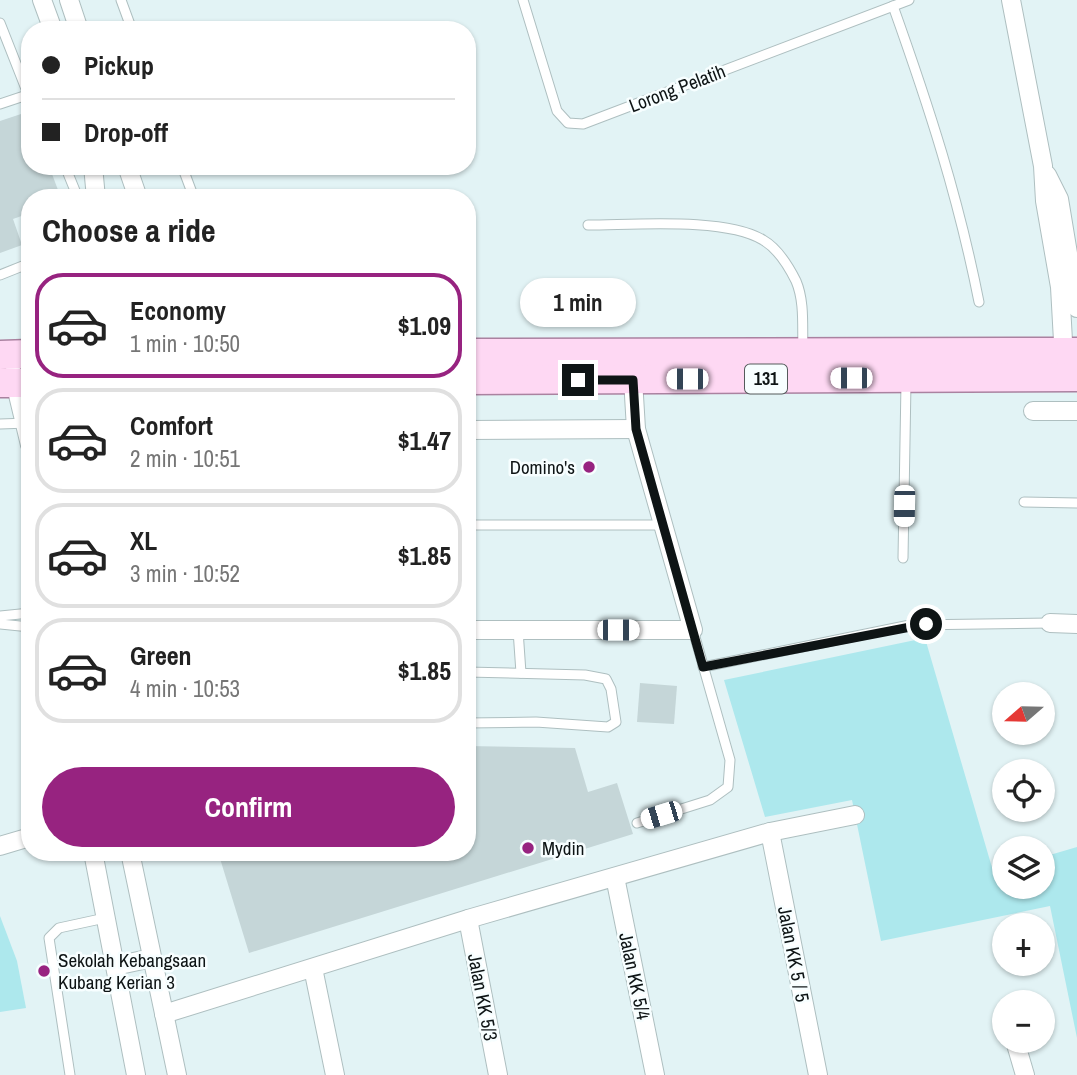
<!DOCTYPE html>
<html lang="en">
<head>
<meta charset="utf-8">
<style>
	:root { --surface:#fff; --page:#f2f2f2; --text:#222; --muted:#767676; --line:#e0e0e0; --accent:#972380 }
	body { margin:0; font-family:"Archivo Narrow",sans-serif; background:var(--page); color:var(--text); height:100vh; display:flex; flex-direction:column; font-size:26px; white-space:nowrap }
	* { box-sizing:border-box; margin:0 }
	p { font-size:23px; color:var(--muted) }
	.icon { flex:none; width:38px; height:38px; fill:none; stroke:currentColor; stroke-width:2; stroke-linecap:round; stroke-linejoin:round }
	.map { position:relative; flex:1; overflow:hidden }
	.drawer { position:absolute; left:21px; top:189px; width:455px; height:672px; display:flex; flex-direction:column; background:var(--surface); border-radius:28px; box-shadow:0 2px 5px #0004 }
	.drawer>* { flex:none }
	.banner { position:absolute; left:21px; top:21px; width:455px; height:154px; border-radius:28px; box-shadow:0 2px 5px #0004; display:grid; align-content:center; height:154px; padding:0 21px; background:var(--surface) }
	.needle { width:46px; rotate:250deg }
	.tools { position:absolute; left:992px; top:682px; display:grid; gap:14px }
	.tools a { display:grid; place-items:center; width:63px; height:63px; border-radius:50%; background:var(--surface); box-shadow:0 2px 5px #0004; font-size:35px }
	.end { position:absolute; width:32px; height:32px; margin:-16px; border:9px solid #0e1415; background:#fff; box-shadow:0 0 0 4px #fff }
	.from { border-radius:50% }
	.bubble { position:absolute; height:49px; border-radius:24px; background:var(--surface); box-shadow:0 2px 5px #0004; font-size:23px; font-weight:700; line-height:49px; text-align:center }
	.car { position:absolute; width:21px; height:42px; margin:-21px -10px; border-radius:9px; box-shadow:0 0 5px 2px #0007; background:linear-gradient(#fff 24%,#345 0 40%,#fff 0 76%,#345 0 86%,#fff 0) }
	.banner b { display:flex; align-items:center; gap:24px; height:66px; font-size:26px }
	.banner b+b { border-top:2px solid var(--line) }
	.banner i { width:18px; height:18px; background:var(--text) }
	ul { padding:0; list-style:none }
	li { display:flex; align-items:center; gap:21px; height:105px; margin:0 14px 10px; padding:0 7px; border:4px solid var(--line); border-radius:28px }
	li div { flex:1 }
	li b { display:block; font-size:26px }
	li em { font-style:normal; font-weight:700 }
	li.on { border-color:var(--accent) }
	li>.icon { width:63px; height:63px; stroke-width:1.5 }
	h2 { padding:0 21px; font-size:32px; line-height:84px }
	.cta { display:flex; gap:14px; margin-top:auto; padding:14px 21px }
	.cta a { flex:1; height:80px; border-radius:42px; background:var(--accent); color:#fff; font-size:28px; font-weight:700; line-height:80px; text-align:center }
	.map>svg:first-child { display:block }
</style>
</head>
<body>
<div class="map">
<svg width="1077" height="1075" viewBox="0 0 1077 1075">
	<rect width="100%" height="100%" fill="#e2f3f5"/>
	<g fill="#ade8ed">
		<path d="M925,638L993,871L1004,868V887H1043V857L1077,847V1038L1050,906L881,941L852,800L765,817L724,680Z"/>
		<path d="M0,916L17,961L26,1008L0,1012Z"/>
	</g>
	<g fill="#c5d6d8">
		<path d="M30,111V166H49L61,198H30V213L13,219L22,245L0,253V121Z"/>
		<path d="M640,683L677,686L674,724L637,722Z"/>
		<path d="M467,746L575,748L588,792L617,783L633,834L249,953L218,852H467Z"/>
	</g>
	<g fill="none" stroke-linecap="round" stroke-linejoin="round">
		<g stroke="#aebfc0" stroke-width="11">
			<g id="lane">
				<path d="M121,0L132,30"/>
				<path d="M523,0L557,111L568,123L583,124L909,0"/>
				<path d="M893,6C929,107 958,196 979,302"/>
				<path d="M0,23L30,99"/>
				<path d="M0,104L27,95"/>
				<path d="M65,166L78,198"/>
				<path d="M182,166L194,198"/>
				<path d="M588,225C633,225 726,217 763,240C777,248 789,267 796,281C805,302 802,328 803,350"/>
				<path d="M0,275L30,263"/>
				<path d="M0,424L28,423"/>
				<path d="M1024,502L1077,503"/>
				<path d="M467,525H663"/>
				<path d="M903,558L906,383"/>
				<path d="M0,616L30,613"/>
				<path d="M0,624L30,627"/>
				<path d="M518,630L521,673"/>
				<path d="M703,667L910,625L1050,623"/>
				<path d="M467,672L585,675L606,679L611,689L616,722L608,727L536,722L467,723"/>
				<path d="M637,823L710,800L728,787L730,760L693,630"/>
				<path d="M70,1075L49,938L59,928L105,918"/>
			</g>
		</g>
		<g stroke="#aebfc0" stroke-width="20">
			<g id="street">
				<path d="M42,0L53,30"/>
				<path d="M69,0L79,30"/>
				<path d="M1011,0L1043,166L1045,201L1060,287L1064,359"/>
				<path d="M93,166L96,198"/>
				<path d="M127,166L138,198"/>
				<path d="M1047,175L1059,199L1077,308"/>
				<path d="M13,374L30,445"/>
				<path d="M1033,411H1077"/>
				<path d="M467,430L636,429"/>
				<path d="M1050,623L1077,624"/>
				<path d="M467,630H693L636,429L633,379"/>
				<path d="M770,832L818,1075"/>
				<path d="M0,846L30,837"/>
				<path d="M93,852L136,1075"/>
				<path d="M130,852L177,1075"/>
				<path d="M615,877L655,1075"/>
				<path d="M468,919L498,1075"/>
				<path d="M115,966L152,958"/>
				<path d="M313,968L335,1075"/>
				<path d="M164,1014L468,919L770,832L855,815"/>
				<path d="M1015,1041L1025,1075"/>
			</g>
		</g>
		<g stroke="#aa82a0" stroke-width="31">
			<g id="primary">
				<path d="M467,353L1077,352"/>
				<path d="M0,355L30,354"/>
				<path d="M467,380L1077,377"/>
				<path d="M0,383H30"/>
			</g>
		</g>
		<use href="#lane" stroke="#fff" stroke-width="9"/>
		<use href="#street" stroke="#fff" stroke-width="18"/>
		<use href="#primary" stroke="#fed8f3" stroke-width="28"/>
	</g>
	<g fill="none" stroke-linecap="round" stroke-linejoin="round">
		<path stroke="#0e1415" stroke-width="9" d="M578,380H633L636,429L703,667L926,624"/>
	</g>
	<g fill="#972380" stroke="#f7feff" stroke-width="2.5">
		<circle cx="589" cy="467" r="7"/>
		<circle cx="528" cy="848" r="7"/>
		<circle cx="44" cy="971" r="7"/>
	</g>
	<g text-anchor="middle" stroke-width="5" stroke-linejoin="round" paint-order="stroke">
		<rect fill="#f7feff" stroke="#545a5b" stroke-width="2" x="745" y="364.5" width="42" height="29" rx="5"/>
		<g font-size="18" font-weight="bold" fill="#0e1415">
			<text x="766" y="385">131</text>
		</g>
		<g font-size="19" fill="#0e1415" stroke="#f7feff">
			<text transform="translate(677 88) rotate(-21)" y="7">Lorong Pelatih</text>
			<text transform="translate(794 954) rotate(79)" y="7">Jalan KK 5 / 5</text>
			<text transform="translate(635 976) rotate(78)" y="7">Jalan KK 5/4</text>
			<text transform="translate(483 997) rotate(79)" y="7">Jalan KK 5/3</text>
		</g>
		<g font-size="19" fill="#0e1415" stroke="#f7feff" text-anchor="start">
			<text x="575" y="474" text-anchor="end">Domino's</text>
			<text x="542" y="855">Mydin</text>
			<text x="58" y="967">Sekolah Kebangsaan<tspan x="58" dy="22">Kubang Kerian 3</tspan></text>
		</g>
	</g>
</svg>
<div class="tools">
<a><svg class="needle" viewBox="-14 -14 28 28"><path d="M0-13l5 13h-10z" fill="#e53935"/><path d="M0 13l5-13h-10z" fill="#767676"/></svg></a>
<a><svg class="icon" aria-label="locate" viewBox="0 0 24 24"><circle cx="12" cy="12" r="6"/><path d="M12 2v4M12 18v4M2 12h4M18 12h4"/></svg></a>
<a><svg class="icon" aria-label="layers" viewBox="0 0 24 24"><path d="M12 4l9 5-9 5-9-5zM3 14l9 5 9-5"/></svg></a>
<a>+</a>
<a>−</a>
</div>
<i class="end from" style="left:926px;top:624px"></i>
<i class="end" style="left:578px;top:380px"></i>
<div class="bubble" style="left:520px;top:278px;width:116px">1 min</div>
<i class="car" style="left:851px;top:378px;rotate:270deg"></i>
<i class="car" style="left:687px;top:379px;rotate:270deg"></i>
<i class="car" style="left:904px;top:506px;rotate:181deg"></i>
<i class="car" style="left:618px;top:630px;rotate:90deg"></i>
<i class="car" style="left:661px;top:815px;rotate:253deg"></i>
<div class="banner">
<b><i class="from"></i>Pickup</b>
<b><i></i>Drop-off</b>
</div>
<section class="drawer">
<h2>Choose a ride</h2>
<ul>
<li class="on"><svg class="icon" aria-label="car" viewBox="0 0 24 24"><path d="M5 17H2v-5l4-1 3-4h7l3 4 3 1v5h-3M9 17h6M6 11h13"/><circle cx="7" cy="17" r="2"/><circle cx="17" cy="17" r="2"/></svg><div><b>Economy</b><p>1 min · 10:50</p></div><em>$1.09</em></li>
<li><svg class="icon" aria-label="car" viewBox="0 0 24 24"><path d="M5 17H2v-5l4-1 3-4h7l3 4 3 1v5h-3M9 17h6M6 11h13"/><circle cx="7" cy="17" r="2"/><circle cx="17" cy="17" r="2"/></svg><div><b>Comfort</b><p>2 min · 10:51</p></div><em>$1.47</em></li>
<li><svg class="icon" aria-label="car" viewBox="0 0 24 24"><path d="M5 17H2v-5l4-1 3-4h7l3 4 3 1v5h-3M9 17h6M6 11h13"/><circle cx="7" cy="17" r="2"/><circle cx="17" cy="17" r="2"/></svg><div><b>XL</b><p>3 min · 10:52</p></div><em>$1.85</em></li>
<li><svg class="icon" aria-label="car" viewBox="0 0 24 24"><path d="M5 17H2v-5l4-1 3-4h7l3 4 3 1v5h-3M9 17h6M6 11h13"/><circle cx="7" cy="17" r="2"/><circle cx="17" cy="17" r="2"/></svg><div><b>Green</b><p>4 min · 10:53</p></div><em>$1.85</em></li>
</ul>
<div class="cta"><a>Confirm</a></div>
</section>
</div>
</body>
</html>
